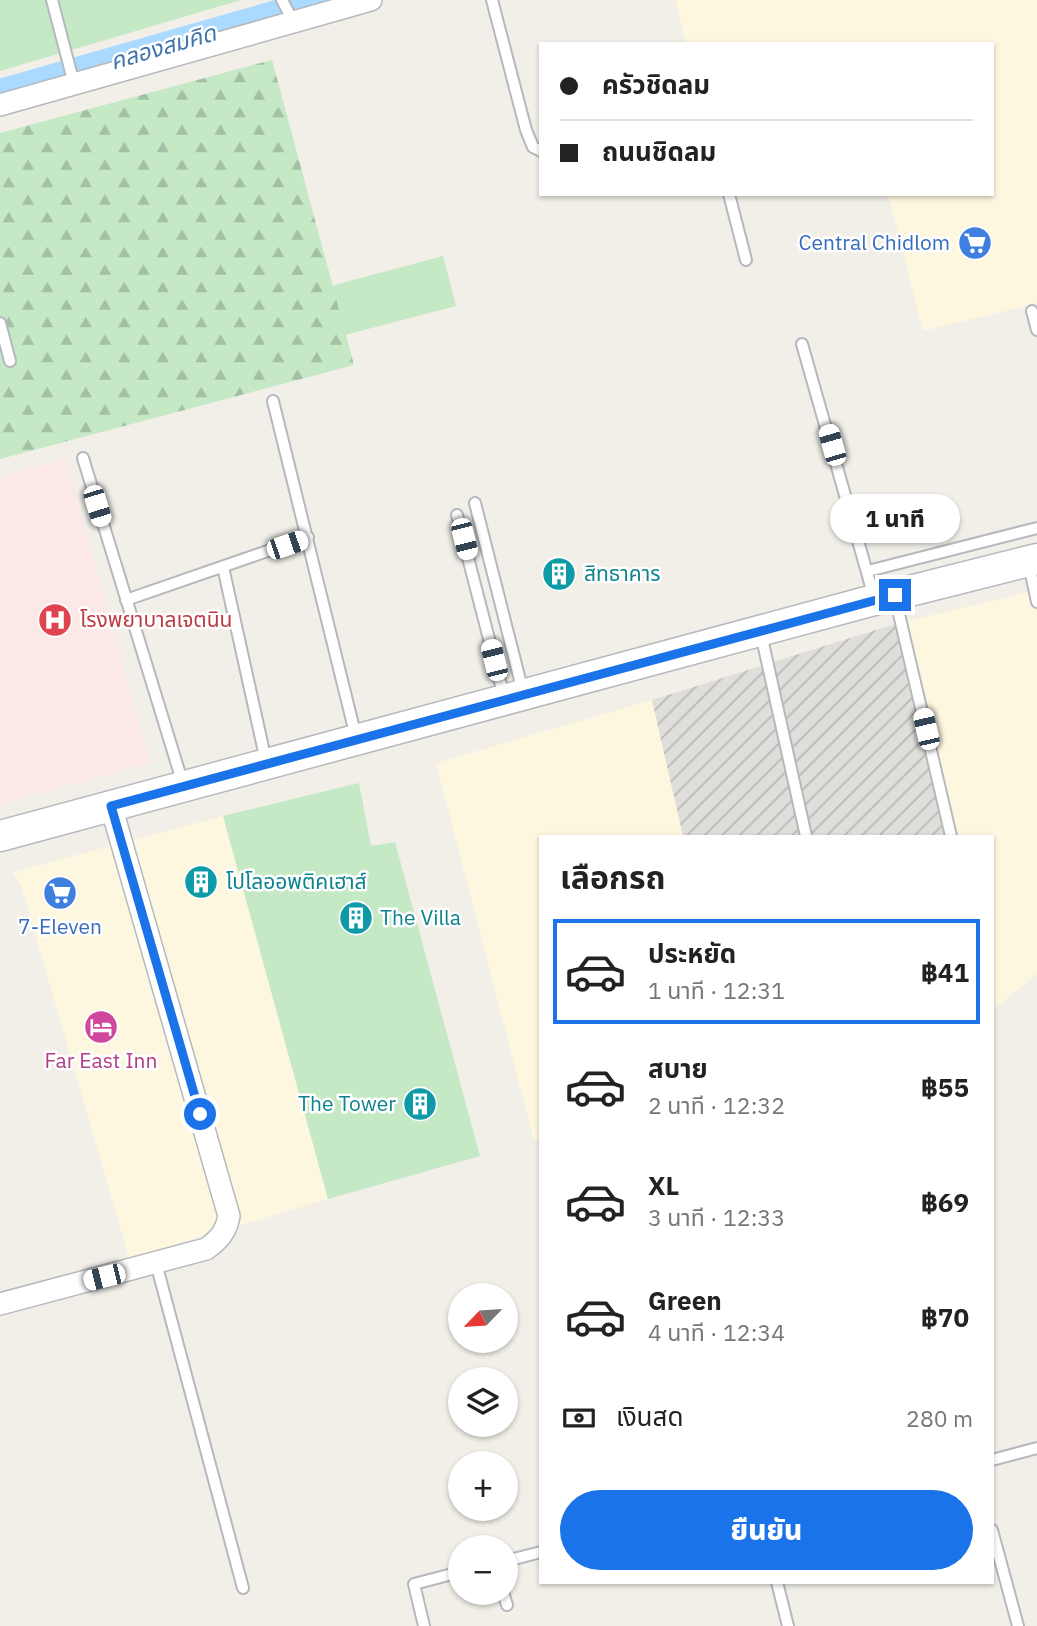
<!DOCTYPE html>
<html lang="th">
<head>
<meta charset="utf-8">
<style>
	:root { --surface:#fff; --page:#f2f2f2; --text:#222; --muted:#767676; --line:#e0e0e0; --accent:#1a73e8 }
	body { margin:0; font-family:"IBM Plex Sans","Noto Sans Thai",sans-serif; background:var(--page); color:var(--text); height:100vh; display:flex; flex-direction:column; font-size:26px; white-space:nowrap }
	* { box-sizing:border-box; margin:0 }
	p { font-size:23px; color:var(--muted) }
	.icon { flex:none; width:38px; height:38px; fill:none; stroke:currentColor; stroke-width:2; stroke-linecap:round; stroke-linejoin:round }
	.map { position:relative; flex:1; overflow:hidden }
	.drawer { position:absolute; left:539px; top:835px; width:455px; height:749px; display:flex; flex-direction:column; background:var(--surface); border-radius:0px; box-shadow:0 2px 5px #0004 }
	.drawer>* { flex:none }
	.banner { position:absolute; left:539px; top:42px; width:455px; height:154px; border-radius:0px; box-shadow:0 2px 5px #0004; display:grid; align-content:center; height:154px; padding:0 21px; background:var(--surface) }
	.needle { width:46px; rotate:245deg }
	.tools { position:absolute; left:448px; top:1283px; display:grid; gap:14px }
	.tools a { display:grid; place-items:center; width:70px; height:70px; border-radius:50%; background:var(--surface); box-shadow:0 2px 5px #0004; font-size:35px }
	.end { position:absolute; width:32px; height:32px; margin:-16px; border:9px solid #1a73e8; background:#fff; box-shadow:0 0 0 4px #fff }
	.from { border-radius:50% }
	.bubble { position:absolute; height:49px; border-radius:24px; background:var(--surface); box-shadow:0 2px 5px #0004; font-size:23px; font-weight:800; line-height:49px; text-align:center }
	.car { position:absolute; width:21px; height:42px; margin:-21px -10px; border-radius:9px; box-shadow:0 0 5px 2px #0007; background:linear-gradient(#fff 24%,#345 0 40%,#fff 0 76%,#345 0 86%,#fff 0) }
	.banner b { display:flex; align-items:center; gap:24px; height:66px; font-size:26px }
	.banner b+b { border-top:2px solid var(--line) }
	.banner i { width:18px; height:18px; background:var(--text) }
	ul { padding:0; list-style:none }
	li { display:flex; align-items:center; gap:21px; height:105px; margin:0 14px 10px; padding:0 7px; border:4px solid transparent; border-radius:0px }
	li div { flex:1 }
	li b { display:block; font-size:26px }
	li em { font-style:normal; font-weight:800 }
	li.selected { border-color:var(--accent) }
	li>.icon { width:63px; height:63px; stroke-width:1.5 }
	h2 { padding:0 21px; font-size:32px; line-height:84px }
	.pay { display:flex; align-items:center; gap:18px; height:77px; padding:0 21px; font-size:26px }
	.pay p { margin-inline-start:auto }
	.action { display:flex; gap:14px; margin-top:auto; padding:14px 21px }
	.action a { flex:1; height:80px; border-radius:42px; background:var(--accent); color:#fff; font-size:28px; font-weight:800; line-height:80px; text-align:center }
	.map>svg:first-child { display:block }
</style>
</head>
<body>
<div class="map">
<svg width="1037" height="1626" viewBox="0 0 1037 1626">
	<defs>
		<pattern id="industrial-furrows" width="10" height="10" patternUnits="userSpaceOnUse" patternTransform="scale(1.75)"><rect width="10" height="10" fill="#e0deda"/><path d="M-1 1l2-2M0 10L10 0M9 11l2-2" fill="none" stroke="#b9b8b5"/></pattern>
		<pattern id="forest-firs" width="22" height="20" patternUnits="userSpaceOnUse" patternTransform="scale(1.75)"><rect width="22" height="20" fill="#c5e8c5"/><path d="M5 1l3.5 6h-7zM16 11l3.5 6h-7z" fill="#a3c0a4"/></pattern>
	</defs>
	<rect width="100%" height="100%" fill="#f1efe8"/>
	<g fill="#fef7e0">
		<path d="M676,0H1037V303L923,331L888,194H992V44H686Z"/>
		<path d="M1037,590V974L992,1010V836H945L895,624Z"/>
		<path d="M652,700L683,836H541V1139L534,1141L436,763Z"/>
		<path d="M223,816L328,1199L129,1258L21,885L13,872Z"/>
	</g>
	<path fill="url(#industrial-furrows)" d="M895,624L945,836H683L652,700Z"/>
	<path fill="#fce8e6" d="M66,459L150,763L0,804V477Z"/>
	<g fill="#c5e8c5">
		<path d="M0,0H241L0,71Z"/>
		<path d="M443,256L456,306L341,336L327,287Z"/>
		<path d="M359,783L371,846L395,842L480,1156L328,1199L223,816Z"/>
	</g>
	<path fill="url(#forest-firs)" d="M272,60L354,365L0,459V133Z"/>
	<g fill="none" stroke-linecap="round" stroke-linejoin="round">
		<path stroke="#aadaff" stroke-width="28" d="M0,93L326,0"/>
		<g stroke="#b5b8bc" stroke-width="14">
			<g id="lane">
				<path d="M52,0L74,84"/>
				<path d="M282,0L294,23"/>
				<path d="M492,0L526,130L533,147L541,151"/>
				<path d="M729,194L746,260"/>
				<path d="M1032,311L1037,330"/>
				<path d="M0,323L10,361"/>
				<path d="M802,344L874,597"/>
				<path d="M273,401L356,737"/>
				<path d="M83,458L183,784"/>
				<path d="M475,503L523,692"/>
				<path d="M457,515L504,697"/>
				<path d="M1029,564L1037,602"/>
				<path d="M223,567L266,761"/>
				<path d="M868,571L1037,528"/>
				<path d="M895,597L951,836"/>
				<path d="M126,600L308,537"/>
				<path d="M761,634L806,836"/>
				<path d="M156,1263L243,1588"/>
				<path d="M992,1460L1037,1448"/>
				<path d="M992,1530L1018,1626"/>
				<path d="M506,1561L541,1552"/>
				<path d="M777,1582L788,1626"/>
				<path d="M503,1592L507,1605"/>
				<path d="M424,1626L414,1584L460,1572"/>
			</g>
		</g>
		<g stroke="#b5b8bc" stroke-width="24">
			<g id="street">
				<path d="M0,105L371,0"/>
				<path d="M0,1304L206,1249C219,1240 226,1232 229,1216L111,806"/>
			</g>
		</g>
		<g stroke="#b6babf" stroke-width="33">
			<path id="secondary" d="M0,836L874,600L1037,559"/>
		</g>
		<use href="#lane" stroke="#fff" stroke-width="10"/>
		<use href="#street" stroke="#fff" stroke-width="21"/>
		<use href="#secondary" stroke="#fff" stroke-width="30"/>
	</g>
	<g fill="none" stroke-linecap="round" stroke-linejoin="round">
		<path stroke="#1a73e8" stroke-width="9" d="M200,1114L111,806L895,595"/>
	</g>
	<defs>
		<g id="supermarket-disc" transform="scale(1.75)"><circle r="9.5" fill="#3f7fe0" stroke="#fff"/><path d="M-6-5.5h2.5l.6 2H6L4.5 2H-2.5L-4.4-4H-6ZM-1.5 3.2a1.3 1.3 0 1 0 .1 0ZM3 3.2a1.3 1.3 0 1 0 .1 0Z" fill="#fff"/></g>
		<g id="building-disc" transform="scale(1.75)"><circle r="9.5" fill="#0f9aa8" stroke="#fff"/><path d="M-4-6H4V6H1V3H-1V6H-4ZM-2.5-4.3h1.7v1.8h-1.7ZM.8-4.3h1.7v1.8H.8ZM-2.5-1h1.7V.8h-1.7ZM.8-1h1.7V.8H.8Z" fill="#fff"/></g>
		<g id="hospital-disc" transform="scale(1.75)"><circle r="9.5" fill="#e0444e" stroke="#fff"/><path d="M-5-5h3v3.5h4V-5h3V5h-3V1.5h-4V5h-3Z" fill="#fff"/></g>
		<g id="hotel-disc" transform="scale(1.75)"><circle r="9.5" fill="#d1479c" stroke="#fff"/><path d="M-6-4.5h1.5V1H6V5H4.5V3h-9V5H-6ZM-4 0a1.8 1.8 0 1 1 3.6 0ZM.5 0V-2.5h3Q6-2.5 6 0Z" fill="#fff"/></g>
	</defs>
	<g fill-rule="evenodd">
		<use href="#supermarket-disc" x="975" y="243"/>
		<use href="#building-disc" x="559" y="574"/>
		<use href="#hospital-disc" x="55" y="620"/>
		<use href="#building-disc" x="201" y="882"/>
		<use href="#supermarket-disc" x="60" y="893"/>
		<use href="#building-disc" x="356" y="918"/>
		<use href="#hotel-disc" x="101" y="1027"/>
		<use href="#building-disc" x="420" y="1104"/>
	</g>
	<g text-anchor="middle" stroke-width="5" stroke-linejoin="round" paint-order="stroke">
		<g font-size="21" fill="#366cbe" stroke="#fff" text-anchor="end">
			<text x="950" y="250">Central Chidlom</text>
			<text x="60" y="934" text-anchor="middle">7-Eleven</text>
		</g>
		<g font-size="21" fill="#0d838f" stroke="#fff" text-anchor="start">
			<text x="584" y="581">สิทธาคาร</text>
			<text x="226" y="889">โปโลออพติคเฮาส์</text>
			<text x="380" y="925">The Villa</text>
			<text x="396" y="1111" text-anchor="end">The Tower</text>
		</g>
		<g font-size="21" fill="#be3a42" stroke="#fff" text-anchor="start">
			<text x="80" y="627">โรงพยาบาลเจตนิน</text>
		</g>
		<g font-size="21" fill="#b23c85" stroke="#fff">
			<text x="101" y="1068">Far East Inn</text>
		</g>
		<g font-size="23" font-style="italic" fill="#4174aa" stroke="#fff">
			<text transform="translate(163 47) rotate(-16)" y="8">คลองสมคิด</text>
		</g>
	</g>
</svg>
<div class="tools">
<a><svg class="needle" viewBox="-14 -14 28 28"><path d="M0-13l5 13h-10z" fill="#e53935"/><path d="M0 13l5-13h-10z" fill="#767676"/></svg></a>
<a><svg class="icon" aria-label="layers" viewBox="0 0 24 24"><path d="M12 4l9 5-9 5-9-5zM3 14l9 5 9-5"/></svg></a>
<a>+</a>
<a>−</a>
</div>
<i class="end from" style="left:200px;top:1114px"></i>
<i class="end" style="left:895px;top:595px"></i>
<div class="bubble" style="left:830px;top:494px;width:130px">1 นาที</div>
<i class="car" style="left:832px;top:445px;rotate:344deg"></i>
<i class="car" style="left:97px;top:506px;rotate:163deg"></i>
<i class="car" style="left:464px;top:539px;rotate:166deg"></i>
<i class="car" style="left:287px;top:545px;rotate:71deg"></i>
<i class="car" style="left:494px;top:660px;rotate:346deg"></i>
<i class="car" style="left:926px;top:729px;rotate:347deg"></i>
<i class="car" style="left:104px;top:1277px;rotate:256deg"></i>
<div class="banner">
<b><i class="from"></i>ครัวชิดลม</b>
<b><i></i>ถนนชิดลม</b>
</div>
<section class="drawer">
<h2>เลือกรถ</h2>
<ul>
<li class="selected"><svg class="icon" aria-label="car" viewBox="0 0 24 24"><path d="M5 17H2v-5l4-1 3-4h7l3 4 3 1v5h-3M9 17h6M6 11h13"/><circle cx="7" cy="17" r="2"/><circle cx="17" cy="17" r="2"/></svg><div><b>ประหยัด</b><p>1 นาที · 12:31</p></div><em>฿41</em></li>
<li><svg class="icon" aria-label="car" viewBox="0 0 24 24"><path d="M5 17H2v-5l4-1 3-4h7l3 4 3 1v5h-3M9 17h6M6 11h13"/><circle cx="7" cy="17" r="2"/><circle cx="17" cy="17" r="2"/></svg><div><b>สบาย</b><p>2 นาที · 12:32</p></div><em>฿55</em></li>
<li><svg class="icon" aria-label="car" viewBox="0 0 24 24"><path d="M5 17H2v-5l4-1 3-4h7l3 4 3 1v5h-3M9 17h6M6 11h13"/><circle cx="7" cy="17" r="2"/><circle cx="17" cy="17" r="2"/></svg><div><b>XL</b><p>3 นาที · 12:33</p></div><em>฿69</em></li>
<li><svg class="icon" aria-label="car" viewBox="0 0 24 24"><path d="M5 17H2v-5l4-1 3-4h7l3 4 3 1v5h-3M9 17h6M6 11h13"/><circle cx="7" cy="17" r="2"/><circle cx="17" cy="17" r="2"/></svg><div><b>Green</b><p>4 นาที · 12:34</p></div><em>฿70</em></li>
</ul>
<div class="pay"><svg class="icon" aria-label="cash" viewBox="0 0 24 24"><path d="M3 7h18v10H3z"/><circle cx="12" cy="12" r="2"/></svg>เงินสด<p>280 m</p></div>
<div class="action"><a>ยืนยัน</a></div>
</section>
</div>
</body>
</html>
